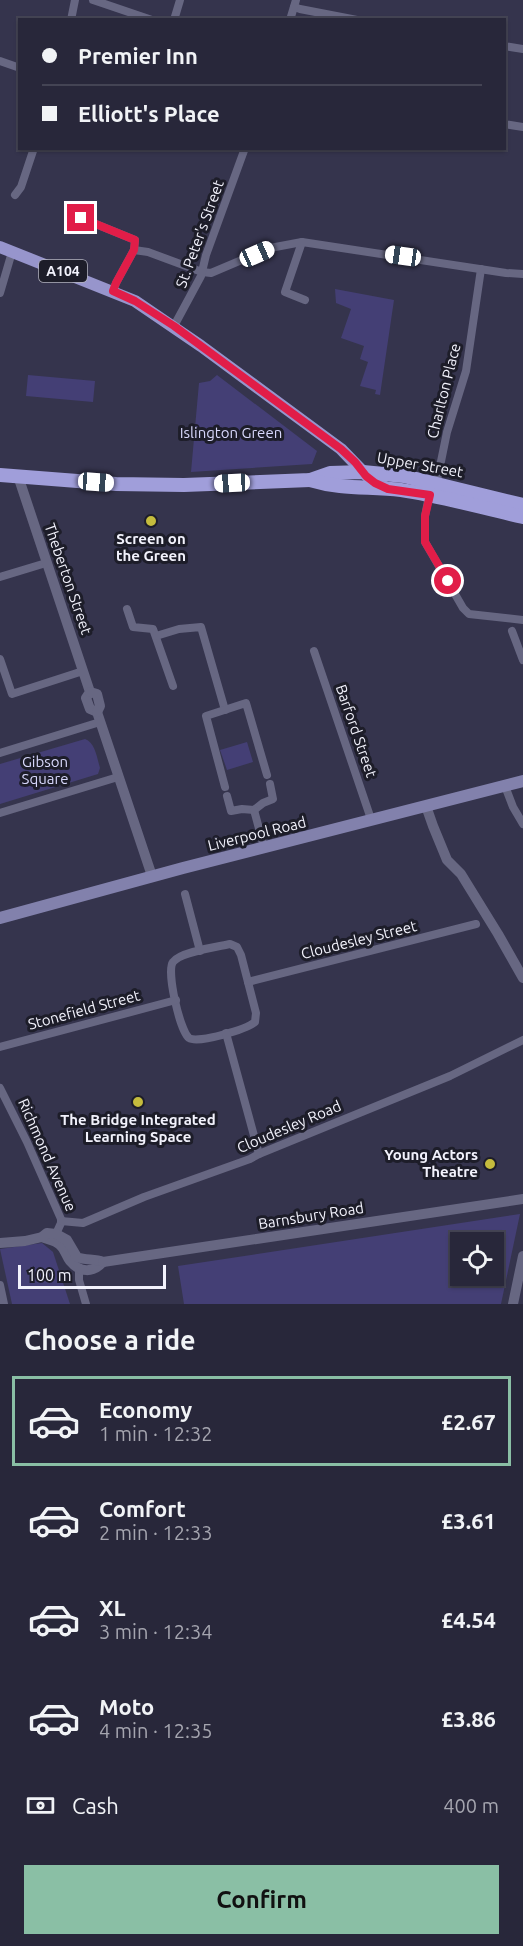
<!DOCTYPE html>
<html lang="en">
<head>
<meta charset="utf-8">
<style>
	:root { --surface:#28273a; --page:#302f42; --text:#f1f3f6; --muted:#a5a5af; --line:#444454; --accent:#8abfa5 }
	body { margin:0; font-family:Ubuntu,sans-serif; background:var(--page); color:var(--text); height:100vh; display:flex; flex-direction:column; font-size:22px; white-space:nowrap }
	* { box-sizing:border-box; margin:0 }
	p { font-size:20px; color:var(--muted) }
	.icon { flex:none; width:33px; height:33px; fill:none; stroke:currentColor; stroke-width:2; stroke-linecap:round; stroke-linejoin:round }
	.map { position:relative; height:1304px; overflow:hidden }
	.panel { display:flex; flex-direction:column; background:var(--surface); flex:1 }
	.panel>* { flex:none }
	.hud { position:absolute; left:18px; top:18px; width:488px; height:132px; border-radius:0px; box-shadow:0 2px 4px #0004,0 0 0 2px var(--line); display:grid; align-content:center; height:132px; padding:0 24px; background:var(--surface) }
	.tools { position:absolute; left:450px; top:1232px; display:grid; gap:12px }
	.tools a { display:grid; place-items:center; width:54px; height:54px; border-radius:0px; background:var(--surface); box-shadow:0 2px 4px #0004,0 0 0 2px var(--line); font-size:30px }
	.scale { position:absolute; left:18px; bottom:15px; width:148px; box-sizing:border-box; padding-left:6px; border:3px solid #f2f2fc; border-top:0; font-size:16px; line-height:21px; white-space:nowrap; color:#f2f2fc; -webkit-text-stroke:4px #1d1d29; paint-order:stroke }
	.end { position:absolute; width:27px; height:27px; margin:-14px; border:8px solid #e11d48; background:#fff; box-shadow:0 0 0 3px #fff }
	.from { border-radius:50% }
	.car { position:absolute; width:18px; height:36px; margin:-18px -9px; border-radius:8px; box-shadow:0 0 4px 2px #0007; background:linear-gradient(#fff 24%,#345 0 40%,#fff 0 76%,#345 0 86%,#fff 0) }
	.hud b { display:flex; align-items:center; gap:21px; height:57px; font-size:22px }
	.hud b+b { border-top:2px solid var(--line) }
	.hud i { width:15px; height:15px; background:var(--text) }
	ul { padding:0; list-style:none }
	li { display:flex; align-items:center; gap:18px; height:90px; margin:0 12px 9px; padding:0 12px; border:3px solid transparent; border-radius:0px }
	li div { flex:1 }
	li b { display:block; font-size:22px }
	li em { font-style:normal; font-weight:700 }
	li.selected { border-color:var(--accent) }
	li>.icon { width:54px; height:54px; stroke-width:1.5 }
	h2 { padding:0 24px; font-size:27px; line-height:72px }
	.pay { display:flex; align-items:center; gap:15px; height:66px; padding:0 24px; font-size:22px }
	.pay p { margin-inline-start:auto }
	.cta { display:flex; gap:12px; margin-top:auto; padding:12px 24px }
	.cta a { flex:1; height:69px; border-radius:0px; background:var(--accent); color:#111; font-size:24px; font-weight:700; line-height:69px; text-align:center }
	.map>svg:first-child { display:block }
</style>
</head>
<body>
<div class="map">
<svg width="523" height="1304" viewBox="0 0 523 1304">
	<rect width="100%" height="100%" fill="#35344d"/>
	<g fill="#443f75" fill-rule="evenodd">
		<path d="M335,289L394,300L380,395L375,394L376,390L360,386L368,362L360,359L364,346L341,338L351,309L336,303Z"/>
		<path d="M28,375L95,381L93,402L26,396Z"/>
		<path d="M217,375L317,451L312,464L191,472L199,383L210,381Z"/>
		<path d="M85,739C95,742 97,758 100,768L98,774L0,804V764Z"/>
		<path d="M247,742L253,762L227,770L220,750Z"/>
		<path d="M520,1214L501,1304H184L178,1266ZM460,1242H494V1275H460Z"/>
		<path d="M42,1243L53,1252L70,1304H12L0,1249Z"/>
	</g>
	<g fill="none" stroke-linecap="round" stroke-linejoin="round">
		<g stroke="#676782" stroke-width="8">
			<path d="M93,0L152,20"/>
			<path d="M294,7L300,9L357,20"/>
			<path d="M71,20L75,0"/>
			<path d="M174,20L180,0"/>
			<path d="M290,20L296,0"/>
			<path d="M504,46L523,49"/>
			<path d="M0,61L20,68"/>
			<path d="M504,124L523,127"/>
			<path d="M15,195L21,187L34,148"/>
			<path d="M81,218L135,240L134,250"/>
			<path d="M302,242L285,292L305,300"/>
			<path d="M481,269L466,371L447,432L438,476L428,501L425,516V542L463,608L469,614L523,620"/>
			<path d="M113,291L116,283L134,250L148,252L202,272L211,273L270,248L302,242L506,273L523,274"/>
			<path d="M0,293L12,252"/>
			<path d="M174,326L201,276L206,255L245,148"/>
			<path d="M0,577L46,563"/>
			<path d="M127,609L133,627L153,629L173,686"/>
			<path d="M512,631L523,660"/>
			<path d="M156,636L179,629L201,627L225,710"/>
			<path d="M314,651L371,819"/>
			<path d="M0,659L12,694L83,671"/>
			<path d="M0,753L100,722"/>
			<path d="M505,786L513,807L523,824"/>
			<path d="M225,787L206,716L246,703L267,775"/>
			<path d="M227,796L231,811L242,809L254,810L263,803L273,799L270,784"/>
			<path d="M254,810L264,847"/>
			<path d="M0,813L118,777"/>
			<path d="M185,894L200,951"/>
			<path d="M230,944L237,947L241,955L256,1013L255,1022C247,1029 198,1044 189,1038C180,1031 166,971 173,962C180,952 216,947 230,944Z"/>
			<path d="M248,982L476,924"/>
			<path d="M226,1033L259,1154"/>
			<path d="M0,1047L176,1000"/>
			<path d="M0,1088L27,1142L61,1219V1223L56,1234"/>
			<path d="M61,1221L83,1223L144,1197L250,1159L259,1154L450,1076L523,1040"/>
			<path d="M79,1269V1280L86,1304"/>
			<path d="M0,1285L4,1304"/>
		</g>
		<g stroke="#676782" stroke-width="10">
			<path d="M18,476L90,692L86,698L90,709L97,712L152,876"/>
			<path d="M90,692L97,694L100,706L97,712"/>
			<path d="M426,806L433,826L447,860L461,874L498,934L523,978"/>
			<path d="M42,1237C48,1240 55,1240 60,1245C65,1249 66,1256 70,1261C80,1273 93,1273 103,1262"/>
			<path d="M0,1243L25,1241L42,1237L47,1233L56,1234L67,1240L77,1257C86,1261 94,1258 103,1262"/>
			<path d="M103,1262L523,1199"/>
			<path d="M513,1304L523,1256"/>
		</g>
		<path stroke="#8281ac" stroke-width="12" d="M0,918L183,868L523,781"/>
		<path stroke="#9795cc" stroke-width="12" d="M0,247L135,301L201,346L341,449L370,479L387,488"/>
		<g stroke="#a09eda" stroke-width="14">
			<path d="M0,475L116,484L184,485L310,480L330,473L363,472L404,476L523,505"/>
			<path d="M310,480C343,490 369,486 401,490C442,496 482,508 523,517"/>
		</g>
	</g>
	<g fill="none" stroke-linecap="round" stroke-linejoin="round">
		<path stroke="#e11d48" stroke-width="8" d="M81,218L135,240L134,250L116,283L113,291L135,301L174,326L341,449L355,462L366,476L375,483L388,489L430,495L425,516V542L448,581"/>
	</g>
	<g fill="#c5bc3d" stroke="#1d1d29" stroke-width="2">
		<circle cx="151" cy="521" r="6"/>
		<circle cx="138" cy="1102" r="6"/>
		<circle cx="490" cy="1164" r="6"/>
	</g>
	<g text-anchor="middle" stroke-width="6" stroke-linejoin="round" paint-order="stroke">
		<rect fill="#1d1d29" stroke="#b2b2bd" stroke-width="1.5" x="39" y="260" width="48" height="22" rx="4.5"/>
		<g font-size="14" font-weight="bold" fill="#f2f2fc">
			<text x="63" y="276">A104</text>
		</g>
		<g font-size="15" fill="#f2f2fc" stroke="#1d1d29">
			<text transform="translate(200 234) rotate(-70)" y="5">St. Peter's Street</text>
			<text transform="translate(444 391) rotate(-76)" y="5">Charlton Place</text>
			<text transform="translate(420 465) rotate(10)" y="5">Upper Street</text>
			<text transform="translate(68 579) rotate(71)" y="5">Theberton Street</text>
			<text transform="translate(356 731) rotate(71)" y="5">Barford Street</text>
			<text transform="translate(257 834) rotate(-14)" y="5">Liverpool Road</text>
			<text transform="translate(359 940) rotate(-14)" y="5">Cloudesley Street</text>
			<text transform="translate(84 1010) rotate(-15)" y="5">Stonefield Street</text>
			<text transform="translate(289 1127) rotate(-23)" y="5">Cloudesley Road</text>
			<text transform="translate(47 1155) rotate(66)" y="5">Richmond Avenue</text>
			<text transform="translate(311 1216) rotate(-9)" y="5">Barnsbury Road</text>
		</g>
		<g font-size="15" fill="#d8d8fc" stroke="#1d1d29">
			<text x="231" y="438">Islington Green</text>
			<text x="45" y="767">Gibson<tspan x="45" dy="17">Square</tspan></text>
		</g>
		<g font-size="15" font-weight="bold" fill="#f2f2fc" stroke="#1d1d29">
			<text x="151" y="544">Screen on<tspan x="151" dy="17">the Green</tspan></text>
			<text x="138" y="1125">The Bridge Integrated<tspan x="138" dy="17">Learning Space</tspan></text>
			<text x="478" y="1160" text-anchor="end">Young Actors<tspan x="478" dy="17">Theatre</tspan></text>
		</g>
	</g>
</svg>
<div class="tools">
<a><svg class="icon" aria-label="locate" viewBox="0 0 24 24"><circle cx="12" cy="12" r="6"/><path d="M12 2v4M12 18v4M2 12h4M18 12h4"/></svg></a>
</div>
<div class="scale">100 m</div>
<i class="end from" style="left:448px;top:581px"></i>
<i class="end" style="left:81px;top:218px"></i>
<i class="car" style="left:257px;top:254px;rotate:66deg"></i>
<i class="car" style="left:403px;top:256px;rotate:278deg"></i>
<i class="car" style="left:96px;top:482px;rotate:94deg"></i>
<i class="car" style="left:232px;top:483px;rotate:267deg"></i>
<div class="hud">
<b><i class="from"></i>Premier Inn</b>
<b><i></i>Elliott's Place</b>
</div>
</div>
<section class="panel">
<h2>Choose a ride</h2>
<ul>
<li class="selected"><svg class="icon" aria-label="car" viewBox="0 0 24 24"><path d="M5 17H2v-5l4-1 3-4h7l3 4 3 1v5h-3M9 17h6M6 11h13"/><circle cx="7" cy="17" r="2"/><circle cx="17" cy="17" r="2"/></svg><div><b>Economy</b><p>1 min · 12:32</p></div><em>£2.67</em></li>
<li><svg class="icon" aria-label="car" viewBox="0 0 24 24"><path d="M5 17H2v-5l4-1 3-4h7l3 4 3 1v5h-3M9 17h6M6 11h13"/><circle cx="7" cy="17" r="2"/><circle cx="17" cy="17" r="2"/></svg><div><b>Comfort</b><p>2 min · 12:33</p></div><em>£3.61</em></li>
<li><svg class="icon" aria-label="car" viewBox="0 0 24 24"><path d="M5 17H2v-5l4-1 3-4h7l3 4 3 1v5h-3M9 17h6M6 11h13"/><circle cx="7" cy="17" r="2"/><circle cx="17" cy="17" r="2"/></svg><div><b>XL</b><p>3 min · 12:34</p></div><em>£4.54</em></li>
<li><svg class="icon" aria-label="car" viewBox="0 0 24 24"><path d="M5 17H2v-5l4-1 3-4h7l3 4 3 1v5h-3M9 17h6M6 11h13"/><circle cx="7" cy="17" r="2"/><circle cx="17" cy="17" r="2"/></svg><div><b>Moto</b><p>4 min · 12:35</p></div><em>£3.86</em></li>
</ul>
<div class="pay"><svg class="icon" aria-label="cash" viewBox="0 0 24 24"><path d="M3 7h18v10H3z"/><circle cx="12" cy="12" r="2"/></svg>Cash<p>400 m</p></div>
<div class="cta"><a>Confirm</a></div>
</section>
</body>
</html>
